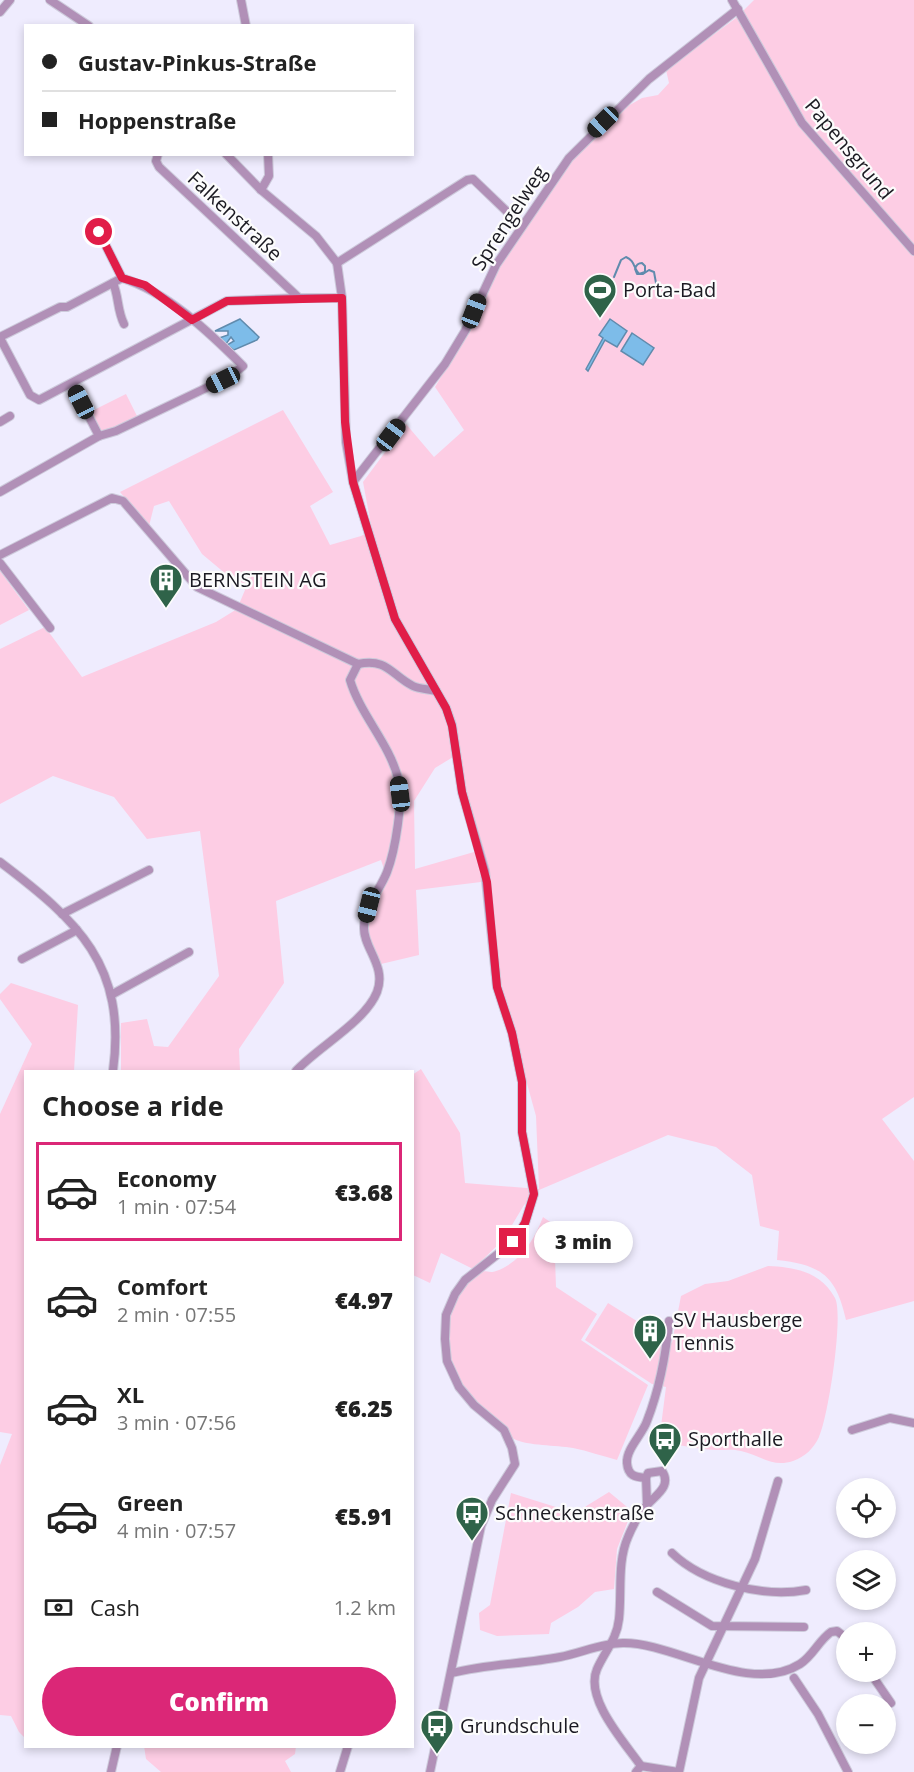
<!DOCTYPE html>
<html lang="en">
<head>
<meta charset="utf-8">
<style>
	:root { --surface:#fff; --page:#f2f2f2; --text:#222; --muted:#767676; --line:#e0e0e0; --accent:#db2777 }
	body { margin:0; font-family:"Open Sans",sans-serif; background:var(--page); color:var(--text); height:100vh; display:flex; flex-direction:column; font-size:22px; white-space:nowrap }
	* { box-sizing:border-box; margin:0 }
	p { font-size:20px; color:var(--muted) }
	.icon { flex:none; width:33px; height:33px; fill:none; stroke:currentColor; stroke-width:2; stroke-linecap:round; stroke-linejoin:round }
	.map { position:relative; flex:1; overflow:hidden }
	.details { position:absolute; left:24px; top:1070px; width:390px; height:678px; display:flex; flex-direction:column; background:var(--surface); border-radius:0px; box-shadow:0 3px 9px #0003 }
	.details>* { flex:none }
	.hud { position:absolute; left:24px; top:24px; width:390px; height:132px; border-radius:0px; box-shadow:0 3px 9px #0003; display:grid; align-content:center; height:132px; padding:0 18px; background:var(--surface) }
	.tools { position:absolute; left:836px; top:1478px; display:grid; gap:12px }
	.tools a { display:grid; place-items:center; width:60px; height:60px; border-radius:50%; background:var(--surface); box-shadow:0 3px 9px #0003; font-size:30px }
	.end { position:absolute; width:27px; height:27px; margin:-14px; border:8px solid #e11d48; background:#fff; box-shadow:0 0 0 3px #fff }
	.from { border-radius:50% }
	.bubble { position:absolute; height:42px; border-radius:21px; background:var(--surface); box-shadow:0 3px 9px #0003; font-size:20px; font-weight:800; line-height:42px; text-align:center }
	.car { position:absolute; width:18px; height:36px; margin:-18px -9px; border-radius:8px; box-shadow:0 0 4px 2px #0007; background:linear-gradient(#222 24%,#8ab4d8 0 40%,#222 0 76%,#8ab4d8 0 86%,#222 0) }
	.hud b { display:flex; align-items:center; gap:21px; height:57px; font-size:22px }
	.hud b+b { border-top:2px solid var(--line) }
	.hud i { width:15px; height:15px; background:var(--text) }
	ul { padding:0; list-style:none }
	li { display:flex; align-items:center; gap:18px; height:99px; margin:0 12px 9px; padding:0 6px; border:3px solid transparent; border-radius:0px }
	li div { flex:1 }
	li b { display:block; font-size:22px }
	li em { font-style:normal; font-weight:800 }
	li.active { border-color:var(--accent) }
	li>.icon { width:54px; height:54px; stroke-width:1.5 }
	h2 { padding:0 18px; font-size:27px; line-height:72px }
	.pay { display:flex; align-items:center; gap:15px; height:66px; padding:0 18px; font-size:22px }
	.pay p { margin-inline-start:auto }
	.button { display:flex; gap:12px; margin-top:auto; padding:12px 18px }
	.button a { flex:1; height:69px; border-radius:36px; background:var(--accent); color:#fff; font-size:24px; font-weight:800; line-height:69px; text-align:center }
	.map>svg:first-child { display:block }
</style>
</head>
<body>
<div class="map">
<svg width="914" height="1772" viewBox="0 0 914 1772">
	<rect width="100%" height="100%" fill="#efecfe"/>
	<g fill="#fdcde4" fill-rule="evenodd">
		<path d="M754,0H914V1097L882,1119L914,1161V1301L846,1320C836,1275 821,1265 777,1260L779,1231L760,1226L752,1175L716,1147L668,1135L539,1190L524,1205L503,1240L473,1269L441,1253L430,1283L413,1275L412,1075L421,1069L460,1133L465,1183L539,1189L536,1116L500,986L489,881L416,890L419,955L381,964L366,931L376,885L384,869L381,860L276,901L284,983L239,1049L240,1071H121V1023L147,1019L154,1046L168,1047L219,976L200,831L147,839L114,797L53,776L0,804V649L45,627L82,677L216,622L237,609L245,590L202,554L169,501L154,506L149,526L120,492L283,410L333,492L310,506L330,545L361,536L372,530L363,482L406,424L434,457L464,430L435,387L461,344L483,295L521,232L571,161L628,106L642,98L658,95L669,83L666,70L736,18ZM458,754L464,793L481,850L415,869L414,801L435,768Z"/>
		<path d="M126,394L138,418L108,431L100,430L92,411Z"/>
		<path d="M0,571L29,610L0,625Z"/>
		<path d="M11,983L78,1005L74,1071H26L25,1738L19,1732L11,1716L0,1715V1465L12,1434L0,1432V1114L32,1044L0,999V994Z"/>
		<path d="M543,1217L563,1231L555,1258L556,1287L597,1314L581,1340L648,1385L617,1460C602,1456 588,1451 573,1448C556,1445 528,1446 514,1439C509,1437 497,1422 491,1417C443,1376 427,1320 478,1273C485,1269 489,1274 496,1271C521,1262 534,1240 543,1217Z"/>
		<path d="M768,1266C795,1267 821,1272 835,1298C844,1315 828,1419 819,1437C814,1448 805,1457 793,1461C772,1468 760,1455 741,1451C733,1449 726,1450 718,1450C699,1450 678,1444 659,1442L666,1387L652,1384L585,1340L608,1303L672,1343L681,1296L705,1284L728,1281Z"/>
		<path d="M609,1492L632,1511L617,1549L614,1589L595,1592L578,1607L551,1623L549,1634L497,1636L480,1630L479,1613L490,1605L511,1493L575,1513Z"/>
		<path d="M144,1746H296L295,1754L285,1761L291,1772H161L146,1759Z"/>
	</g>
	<g fill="#7dbce9" stroke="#608bad" stroke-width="1.5">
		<path d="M240,319L259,337L257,340L234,350L227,345L234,341L231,337L226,344L219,338L228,335V331H215Z"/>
		<path d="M610,319L627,331L617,347L605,340L588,371L586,369L603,338L599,335Z"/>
		<path d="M632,333L654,348L643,365L621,351Z"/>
	</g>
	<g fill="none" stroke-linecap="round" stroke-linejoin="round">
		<path stroke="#608bad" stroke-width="2" d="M614,277L621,260L626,257C635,261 633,267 639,274L645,272V266L642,263C638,263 636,265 635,269L637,274H643L649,270L654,272L656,283"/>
		<g stroke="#cdcadb" stroke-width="10">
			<g id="minor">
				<path d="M50,0L89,26"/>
				<path d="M241,0L246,26"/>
				<path d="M732,0L802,123L914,251"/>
				<path d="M0,12L10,0"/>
				<path d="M158,154L156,161L159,167L299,298H342"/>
				<path d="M226,154L261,190L316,236L337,263L342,298L346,442L353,482L395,619L446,708L452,725L462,792L485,871L497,987L512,1033L522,1082V1132L534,1194L525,1223L513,1242L465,1280L455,1294L446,1315L445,1339L447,1361L459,1387L474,1405L504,1430L512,1448L515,1464L492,1500L481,1526L430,1772"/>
				<path d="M261,190L269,176L268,154"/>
				<path d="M99,232L122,278"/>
				<path d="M337,263L467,180L473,179L522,226"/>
				<path d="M113,283C119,297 117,310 124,324"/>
				<path d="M0,337L60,307H67L122,278C167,292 209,332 243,366L229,377L116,431L99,436L0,492"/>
				<path d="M0,338L30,395L39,400L227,301L299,298"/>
				<path d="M72,384L99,436"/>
				<path d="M0,422L10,416"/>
				<path d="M353,482L445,364L465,331L496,265L569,158L649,79L738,9"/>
				<path d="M0,555L112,498L123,501L197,587L358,664C388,658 391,675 413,686C419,689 429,689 436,691"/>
				<path d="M0,563L50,628"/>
				<path d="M0,862C78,921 127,965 113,1071"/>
				<path d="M62,914L149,870"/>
				<path d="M22,959L77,930"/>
				<path d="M111,995L189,952"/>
				<path d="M296,1071C318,1047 365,1022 377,992C387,966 363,948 364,927C364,907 380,890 387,872C395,851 404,800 398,778C389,743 360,714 350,680L358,664"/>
				<path d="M852,1430L890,1418L914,1423"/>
				<path d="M646,1478C635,1477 628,1476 627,1463C626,1449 642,1435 647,1421C659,1390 666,1354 669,1321"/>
				<path d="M672,1553C703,1583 764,1598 806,1590"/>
				<path d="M657,1592L712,1626L804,1627"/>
				<path d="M869,1671L891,1703"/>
				<path d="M452,1673C487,1664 524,1664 560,1657C581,1653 602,1643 623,1643C674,1642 749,1696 800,1664C813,1656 819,1640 831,1632L837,1631L846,1638"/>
				<path d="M794,1678L818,1714L848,1772"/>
				<path d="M641,1766C626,1744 584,1699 597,1669C605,1651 617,1639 619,1619C622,1592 617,1562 628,1537C632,1527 640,1512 647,1505C656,1495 672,1486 662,1471L648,1473L646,1478L647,1504"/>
				<path d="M111,1772L117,1746"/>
				<path d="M340,1772L348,1746"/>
				<path d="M636,1772L641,1766L678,1772"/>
				<path d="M679,1772L699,1678L755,1559L778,1481"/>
			</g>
		</g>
		<use href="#minor" stroke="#b190b7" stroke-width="8"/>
	</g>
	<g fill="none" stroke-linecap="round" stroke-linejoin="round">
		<path stroke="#e11d48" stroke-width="8" d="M99,232L122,278L145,285L192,320L227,301L342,298L345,422L353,482L395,619L446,708L452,726L462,792L487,882L497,987L512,1033L522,1082V1132L534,1194L525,1223L513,1242"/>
	</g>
	<defs>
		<g id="stadium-pin" transform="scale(1.725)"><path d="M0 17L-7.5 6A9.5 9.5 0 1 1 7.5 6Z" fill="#2f6349" stroke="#fcfcfc"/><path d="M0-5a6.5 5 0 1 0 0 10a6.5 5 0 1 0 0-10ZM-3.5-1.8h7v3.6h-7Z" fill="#fff"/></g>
		<g id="building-pin" transform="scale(1.725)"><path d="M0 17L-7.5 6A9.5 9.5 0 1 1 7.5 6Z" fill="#2f6349" stroke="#fcfcfc"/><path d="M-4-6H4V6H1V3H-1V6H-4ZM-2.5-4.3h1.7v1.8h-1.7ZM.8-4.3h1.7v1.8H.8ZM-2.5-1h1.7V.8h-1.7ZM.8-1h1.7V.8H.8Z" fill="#fff"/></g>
		<g id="bus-pin" transform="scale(1.725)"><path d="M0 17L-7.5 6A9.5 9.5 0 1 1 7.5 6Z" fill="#2f6349" stroke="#fcfcfc"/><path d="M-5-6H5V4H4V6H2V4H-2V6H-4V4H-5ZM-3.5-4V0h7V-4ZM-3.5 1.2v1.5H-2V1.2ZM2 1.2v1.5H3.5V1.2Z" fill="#fff"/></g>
	</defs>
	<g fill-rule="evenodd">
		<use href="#stadium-pin" x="600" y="290"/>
		<use href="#building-pin" x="166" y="580"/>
		<use href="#building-pin" x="650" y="1331"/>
		<use href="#bus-pin" x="665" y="1439"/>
		<use href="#bus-pin" x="472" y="1513"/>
		<use href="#bus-pin" x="437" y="1726"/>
	</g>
	<g text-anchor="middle" stroke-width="4.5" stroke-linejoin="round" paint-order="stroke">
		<g font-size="20" fill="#1b1a22" stroke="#fcfcfc">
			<text transform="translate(849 149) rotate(50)" y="7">Papensgrund</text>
			<text transform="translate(235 216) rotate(43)" y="7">Falkenstraße</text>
			<text transform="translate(509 218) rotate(-57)" y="7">Sprengelweg</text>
		</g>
		<g font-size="20" fill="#1b1a22" stroke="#fcfcfc" text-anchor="start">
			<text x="623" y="297">Porta-Bad</text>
			<text x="189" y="587">BERNSTEIN AG</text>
			<text x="673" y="1327">SV Hausberge<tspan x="673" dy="23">Tennis</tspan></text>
			<text x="688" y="1446">Sporthalle</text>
			<text x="495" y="1520">Schneckenstraße</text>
			<text x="460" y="1733">Grundschule</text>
		</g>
	</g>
</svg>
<div class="tools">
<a><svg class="icon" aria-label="locate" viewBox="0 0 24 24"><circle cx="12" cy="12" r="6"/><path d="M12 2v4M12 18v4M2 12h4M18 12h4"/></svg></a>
<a><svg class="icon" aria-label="layers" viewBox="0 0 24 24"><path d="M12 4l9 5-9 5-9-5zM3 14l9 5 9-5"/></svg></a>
<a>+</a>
<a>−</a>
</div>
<i class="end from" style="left:99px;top:232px"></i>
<i class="end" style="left:513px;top:1242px"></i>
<div class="bubble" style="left:534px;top:1221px;width:99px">3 min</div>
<i class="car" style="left:603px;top:122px;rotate:226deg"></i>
<i class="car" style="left:474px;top:311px;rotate:21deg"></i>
<i class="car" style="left:223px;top:380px;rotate:244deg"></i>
<i class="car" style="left:81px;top:402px;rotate:333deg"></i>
<i class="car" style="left:391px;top:435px;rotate:37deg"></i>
<i class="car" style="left:400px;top:794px;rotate:353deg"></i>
<i class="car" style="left:369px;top:905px;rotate:194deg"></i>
<div class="hud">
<b><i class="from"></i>Gustav-Pinkus-Straße</b>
<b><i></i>Hoppenstraße</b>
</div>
<section class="details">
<h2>Choose a ride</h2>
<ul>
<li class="active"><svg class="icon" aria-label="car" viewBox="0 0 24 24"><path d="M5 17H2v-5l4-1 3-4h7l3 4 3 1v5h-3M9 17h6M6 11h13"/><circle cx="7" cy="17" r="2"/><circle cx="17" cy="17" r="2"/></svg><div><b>Economy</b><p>1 min · 07:54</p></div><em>€3.68</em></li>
<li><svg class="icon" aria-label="car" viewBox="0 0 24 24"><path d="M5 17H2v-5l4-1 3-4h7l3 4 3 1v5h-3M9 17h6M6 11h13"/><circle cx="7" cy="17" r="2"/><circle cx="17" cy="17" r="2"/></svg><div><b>Comfort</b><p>2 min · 07:55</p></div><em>€4.97</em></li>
<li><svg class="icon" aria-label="car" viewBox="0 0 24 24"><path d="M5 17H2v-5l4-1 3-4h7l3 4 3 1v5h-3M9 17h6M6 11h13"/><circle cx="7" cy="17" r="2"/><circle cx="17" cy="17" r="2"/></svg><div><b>XL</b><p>3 min · 07:56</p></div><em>€6.25</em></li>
<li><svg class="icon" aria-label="car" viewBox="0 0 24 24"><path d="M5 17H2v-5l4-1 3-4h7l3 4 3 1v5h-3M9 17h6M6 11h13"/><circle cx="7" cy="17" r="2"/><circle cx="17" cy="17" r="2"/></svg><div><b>Green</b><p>4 min · 07:57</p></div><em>€5.91</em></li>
</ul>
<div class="pay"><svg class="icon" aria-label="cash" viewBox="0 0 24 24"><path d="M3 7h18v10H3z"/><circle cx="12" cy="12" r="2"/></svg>Cash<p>1.2 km</p></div>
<div class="button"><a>Confirm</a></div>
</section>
</div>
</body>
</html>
